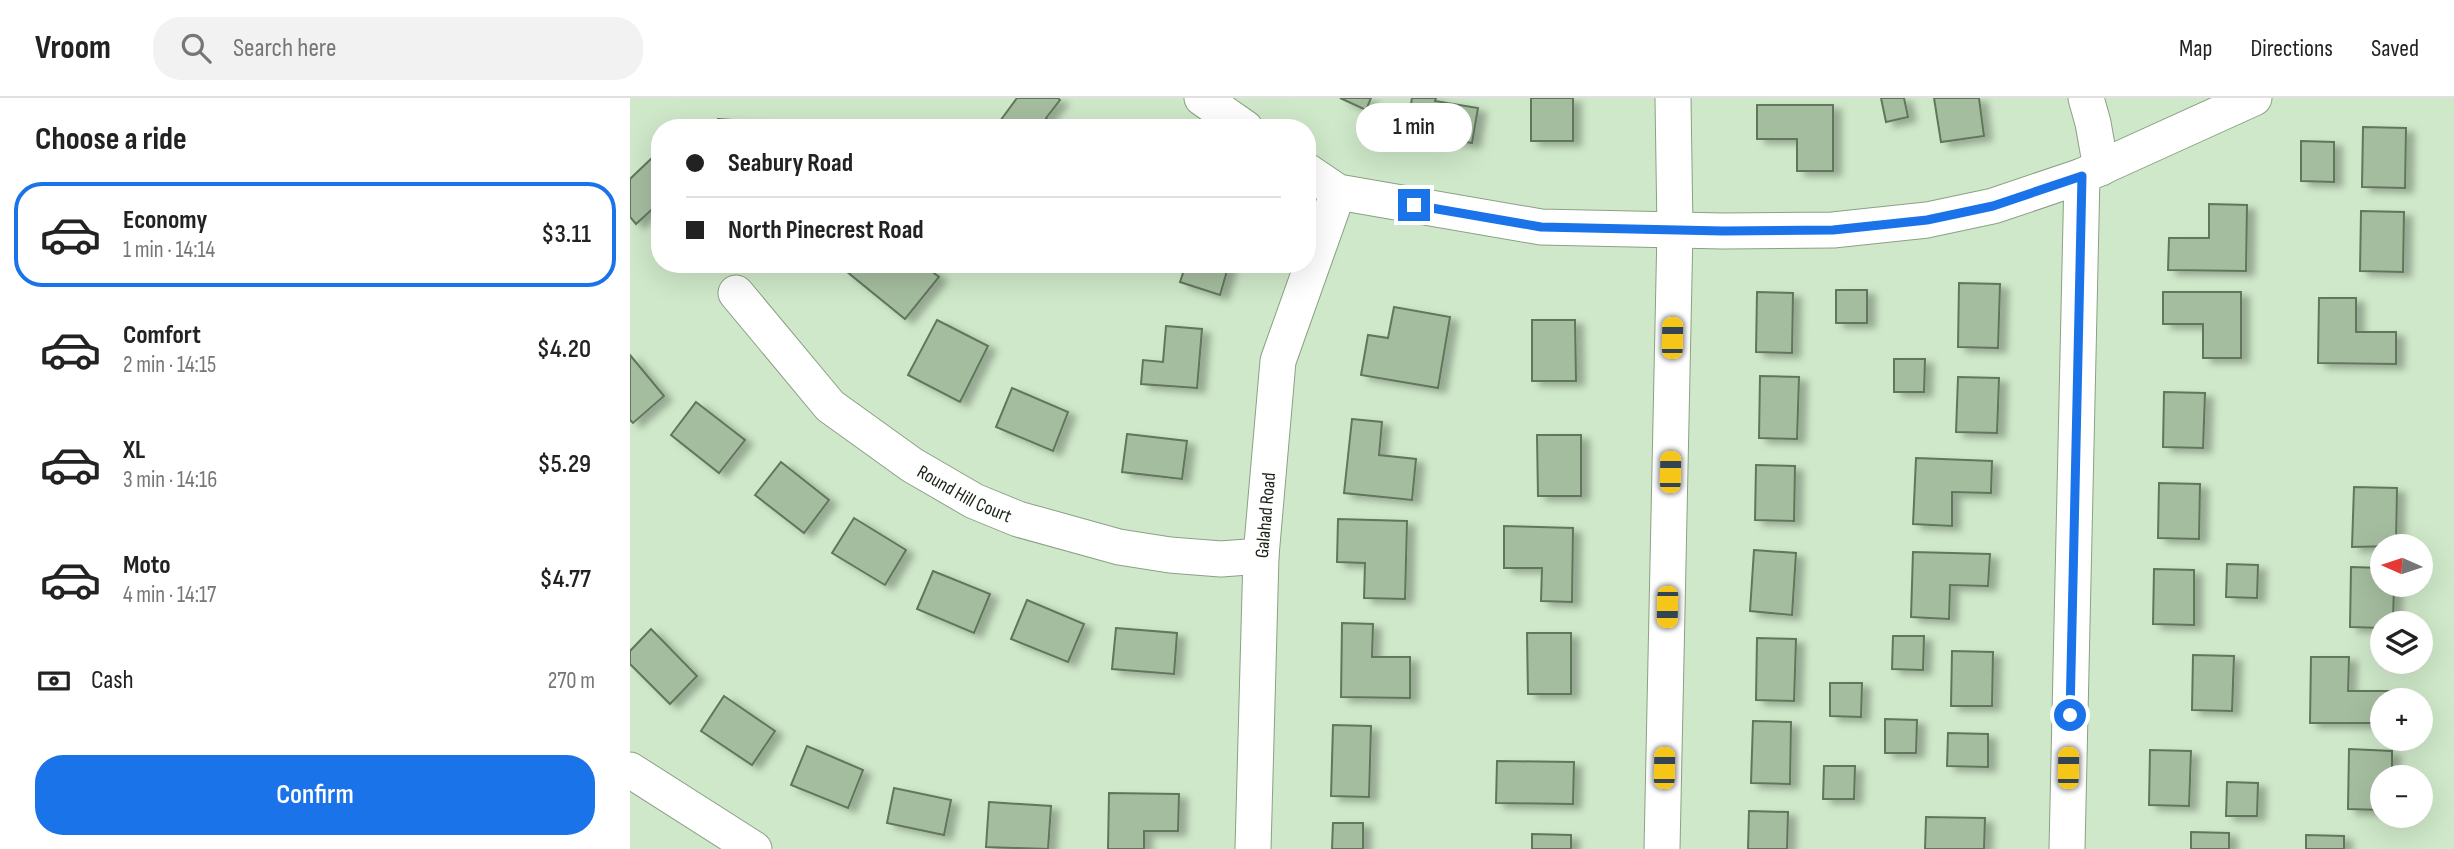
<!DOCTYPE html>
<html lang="en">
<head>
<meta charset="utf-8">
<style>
	:root { --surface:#fff; --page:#f2f2f2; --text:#222; --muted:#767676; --line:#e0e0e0; --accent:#1a73e8 }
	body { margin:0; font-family:"Sofia Sans Condensed",sans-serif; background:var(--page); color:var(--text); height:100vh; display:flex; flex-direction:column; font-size:26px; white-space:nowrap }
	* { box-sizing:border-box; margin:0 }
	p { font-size:23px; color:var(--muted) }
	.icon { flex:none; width:38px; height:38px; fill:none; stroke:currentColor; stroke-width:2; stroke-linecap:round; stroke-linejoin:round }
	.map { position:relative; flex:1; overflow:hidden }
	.drawer { display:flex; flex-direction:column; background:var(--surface); width:630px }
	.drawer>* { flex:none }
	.top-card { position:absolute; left:21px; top:21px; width:665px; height:154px; border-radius:28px; box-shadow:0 7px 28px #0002; display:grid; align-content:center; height:154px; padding:0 35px; background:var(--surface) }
	.needle { width:46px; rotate:273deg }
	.tools { position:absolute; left:1740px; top:436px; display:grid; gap:14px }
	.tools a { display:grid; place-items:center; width:63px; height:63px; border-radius:50%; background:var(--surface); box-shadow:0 7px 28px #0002; font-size:35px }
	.end { position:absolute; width:32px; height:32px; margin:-16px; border:9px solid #1a73e8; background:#fff; box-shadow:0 0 0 4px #fff }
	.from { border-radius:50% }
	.bubble { position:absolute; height:49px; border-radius:24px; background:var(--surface); box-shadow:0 7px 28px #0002; font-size:23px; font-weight:600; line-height:49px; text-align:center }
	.car { position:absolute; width:21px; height:42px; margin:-21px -10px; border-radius:9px; box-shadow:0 0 5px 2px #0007; background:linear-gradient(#f5c518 24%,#345 0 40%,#f5c518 0 76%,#345 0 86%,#f5c518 0) }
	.top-card b { display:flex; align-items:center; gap:24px; height:66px; font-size:26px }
	.top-card b+b { border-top:2px solid var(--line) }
	.top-card i { width:18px; height:18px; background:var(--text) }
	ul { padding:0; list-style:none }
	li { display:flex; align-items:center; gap:21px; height:105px; margin:0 14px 10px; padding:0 21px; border:4px solid transparent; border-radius:28px }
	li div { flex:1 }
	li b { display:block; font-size:26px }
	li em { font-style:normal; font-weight:600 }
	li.on { border-color:var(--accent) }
	li>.icon { width:63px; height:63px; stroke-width:1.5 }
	h2 { padding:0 35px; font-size:32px; line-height:84px }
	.pay { display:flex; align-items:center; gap:18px; height:77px; padding:0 35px; font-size:26px }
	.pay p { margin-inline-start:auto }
	.cta { display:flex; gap:14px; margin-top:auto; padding:14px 35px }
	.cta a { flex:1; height:80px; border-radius:28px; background:var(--accent); color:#fff; font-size:28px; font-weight:600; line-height:80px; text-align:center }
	header { display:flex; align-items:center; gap:42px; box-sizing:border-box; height:98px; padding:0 35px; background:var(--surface); border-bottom:2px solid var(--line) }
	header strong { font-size:33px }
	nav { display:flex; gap:38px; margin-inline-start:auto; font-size:24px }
	.search { width:490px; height:63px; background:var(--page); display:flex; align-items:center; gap:18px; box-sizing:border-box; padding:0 24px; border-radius:28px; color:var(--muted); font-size:26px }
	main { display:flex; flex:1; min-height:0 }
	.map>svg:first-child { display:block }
</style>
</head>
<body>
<header>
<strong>Vroom</strong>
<div class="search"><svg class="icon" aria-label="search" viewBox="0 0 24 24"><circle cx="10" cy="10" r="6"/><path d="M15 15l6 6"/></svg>Search here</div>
<nav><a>Map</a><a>Directions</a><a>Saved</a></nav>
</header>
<main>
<section class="drawer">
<h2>Choose a ride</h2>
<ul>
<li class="on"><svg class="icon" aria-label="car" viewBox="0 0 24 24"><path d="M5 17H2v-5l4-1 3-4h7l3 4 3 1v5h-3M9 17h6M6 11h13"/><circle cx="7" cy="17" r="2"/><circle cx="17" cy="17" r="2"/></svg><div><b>Economy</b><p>1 min · 14:14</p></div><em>$3.11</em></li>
<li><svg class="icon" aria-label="car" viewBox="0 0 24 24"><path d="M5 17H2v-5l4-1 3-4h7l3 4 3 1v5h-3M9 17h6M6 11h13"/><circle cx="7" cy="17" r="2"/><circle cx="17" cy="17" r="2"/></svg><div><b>Comfort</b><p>2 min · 14:15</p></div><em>$4.20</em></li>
<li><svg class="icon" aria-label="car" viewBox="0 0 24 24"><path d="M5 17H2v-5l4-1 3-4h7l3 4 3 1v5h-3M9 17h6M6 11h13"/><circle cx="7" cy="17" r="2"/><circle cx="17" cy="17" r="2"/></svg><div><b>XL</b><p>3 min · 14:16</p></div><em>$5.29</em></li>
<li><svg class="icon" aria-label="car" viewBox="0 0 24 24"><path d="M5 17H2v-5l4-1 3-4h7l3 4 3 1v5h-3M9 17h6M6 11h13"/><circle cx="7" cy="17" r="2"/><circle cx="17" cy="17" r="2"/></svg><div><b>Moto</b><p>4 min · 14:17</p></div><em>$4.77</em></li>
</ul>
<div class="pay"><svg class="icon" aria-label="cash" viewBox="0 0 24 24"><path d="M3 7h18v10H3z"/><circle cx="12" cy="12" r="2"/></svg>Cash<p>270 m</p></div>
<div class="cta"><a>Confirm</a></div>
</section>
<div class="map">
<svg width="1824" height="751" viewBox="0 0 1824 751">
	<defs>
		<filter id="shadow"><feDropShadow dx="8" dy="4.5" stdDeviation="3.5" flood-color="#0004"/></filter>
	</defs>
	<rect width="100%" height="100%" fill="#cfe8c9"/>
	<g fill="#a5bd9f" stroke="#61775b" stroke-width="2" filter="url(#shadow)">
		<path d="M387,0H428L430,2L416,20L428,30H365Z"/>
		<path d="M710,0H741L736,12Z"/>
		<path d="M782,0H806L805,3L848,10L842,45L776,34Z"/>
		<rect x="901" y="0" width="42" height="43"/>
		<path d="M1251,0H1274L1278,19L1256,24Z"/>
		<path d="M1304,0H1349L1354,38L1311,44Z"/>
		<path d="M1127,7H1203V73H1167V41H1127Z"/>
		<path d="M88,21L161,26L160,30H88Z"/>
		<path d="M1733,29L1776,30L1775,90L1732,89Z"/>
		<path d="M1671,43L1704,44V84L1671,83Z"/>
		<path d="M24,58L30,65V104L6,126L0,119V81Z"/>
		<path d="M1579,106L1617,107L1616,173L1538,172L1539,140H1579Z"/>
		<path d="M1731,113L1774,114L1773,174L1730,173Z"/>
		<path d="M221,166H292L309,179L275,221L216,173Z"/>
		<path d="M556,166H599L590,197L550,184Z"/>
		<path d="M1329,185L1370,186L1368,250L1328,249Z"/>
		<rect x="1206" y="192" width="31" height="33"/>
		<path d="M1127,194L1163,195L1162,255L1126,254Z"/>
		<path d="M1533,194H1611V260H1573V226H1533Z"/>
		<path d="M1689,200H1726V234H1766V266L1688,265Z"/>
		<path d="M764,209L820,219L808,290L731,277L738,237L758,240Z"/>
		<path d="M307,222L358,248L330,304L278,277Z"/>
		<path d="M902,222H945L946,283H902Z"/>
		<path d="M536,228L572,231L567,290L511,286L513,262L533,264Z"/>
		<path d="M0,257L34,298L3,325L0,322Z"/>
		<path d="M1264,261H1295L1294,294H1264Z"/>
		<path d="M1130,278L1169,279L1167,341L1129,340Z"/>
		<path d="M1328,279L1369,280L1367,335L1326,334Z"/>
		<path d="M382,290L438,314L423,353L366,329Z"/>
		<path d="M1534,294L1575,295L1573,350L1533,349Z"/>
		<path d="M66,304L115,342L89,375L41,337Z"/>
		<path d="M722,321L752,324L749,357L786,361L782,402L714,395Z"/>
		<path d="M497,336L557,343L552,381L492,374Z"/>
		<path d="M907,337H951V398H908Z"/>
		<path d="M1286,360L1362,363L1361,395L1322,394V428L1283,426Z"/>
		<path d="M151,364L199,402L174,435L125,397Z"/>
		<path d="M1126,367L1165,368L1164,423L1125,422Z"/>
		<path d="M1529,385L1570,386L1569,441L1528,440Z"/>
		<path d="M1724,389L1767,390L1766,448L1722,449Z"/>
		<path d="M224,420L276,452L255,487L202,455Z"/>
		<path d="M708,421L777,423L775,501L734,500L735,465L707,464Z"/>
		<path d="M874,428L943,430L942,504L911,503L912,470H874Z"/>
		<path d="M1124,452L1166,455L1162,517L1120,513Z"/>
		<path d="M1283,454L1360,456L1358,488L1320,487L1319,521L1281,519Z"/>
		<path d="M1597,466L1628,467L1627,500L1596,499Z"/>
		<path d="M1721,469L1752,470V486H1764L1763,525H1752V530L1720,529Z"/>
		<path d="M1524,471L1564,472V527L1523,526Z"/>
		<path d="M303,473L360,496L344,535L287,511Z"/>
		<path d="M397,502L454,526L438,564L381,541Z"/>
		<path d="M712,525L743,526L742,559H780V600L711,599Z"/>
		<path d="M486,530L547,535L544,576L482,571Z"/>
		<path d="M21,531L67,578L40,606L0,566V553Z"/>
		<path d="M897,535H941V596H898Z"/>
		<path d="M1263,538H1294L1293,572L1262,571Z"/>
		<path d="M1127,540L1166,541L1164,603L1126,602Z"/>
		<path d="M1322,553L1363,554L1362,608H1321Z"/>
		<path d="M1563,557L1604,558L1602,613L1562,612Z"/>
		<path d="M1681,559H1719L1718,593H1759V602H1752V625H1680Z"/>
		<path d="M1200,585H1232L1231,619L1200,618Z"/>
		<path d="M94,598L145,633L122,667L71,633Z"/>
		<path d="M1255,621L1287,622L1286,655H1255Z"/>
		<path d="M1123,623L1161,624L1160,686L1121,685Z"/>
		<path d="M703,627L741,628L739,699L701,698Z"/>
		<path d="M1318,635L1358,636V669L1317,668Z"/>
		<path d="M177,648L233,672L218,710L161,687Z"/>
		<path d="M1719,651L1762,653V679H1752V712L1718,711Z"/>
		<path d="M1520,652L1561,653L1559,708L1519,707Z"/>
		<path d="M867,663L944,664L943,706L866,705Z"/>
		<path d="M1194,668H1225L1224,701H1193Z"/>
		<path d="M1597,684L1628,685L1627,718H1596Z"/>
		<path d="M264,690L321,702L314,737L257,725Z"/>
		<path d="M479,695L549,696L548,733H514V751H478Z"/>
		<path d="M359,704L421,708L418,751L356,749Z"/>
		<path d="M1119,713L1158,714L1157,751H1118Z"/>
		<path d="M1296,719L1355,720L1354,751H1295Z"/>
		<path d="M703,725H733V751H702Z"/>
		<path d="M1561,734L1599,735V751H1561Z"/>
		<path d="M902,736L941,737V751H902Z"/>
		<path d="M1676,737L1714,738V751H1676Z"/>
	</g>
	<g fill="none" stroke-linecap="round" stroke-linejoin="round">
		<g stroke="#8aa184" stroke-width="37">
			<g id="minor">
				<path d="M572,0L615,30"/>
				<path d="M1456,0L1463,25L1471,70"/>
				<path d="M677,73L708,94L911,129L1093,133L1203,132L1297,122L1363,108L1452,78L1624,0"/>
				<path id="s1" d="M106,195L200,308L282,367L344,403L388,421L489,449L540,457L591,461L631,458"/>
				<path d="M0,672L124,751"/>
				<path id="s2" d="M623,751L631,458L648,263L708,94"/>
				<path d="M1032,751L1045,132L1043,0"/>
				<path d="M1437,751L1452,78"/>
			</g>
		</g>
		<use href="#minor" stroke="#fff" stroke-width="35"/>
	</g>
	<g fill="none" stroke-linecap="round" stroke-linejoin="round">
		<path stroke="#1a73e8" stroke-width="9" d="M784,107L911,129L1093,133L1203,132L1297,122L1363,108L1452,78L1440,617"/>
	</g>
	<g text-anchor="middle" stroke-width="7" stroke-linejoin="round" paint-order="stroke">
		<g font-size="19" fill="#182115" stroke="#dcf5d6">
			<text dy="7" stroke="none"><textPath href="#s1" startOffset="308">Round Hill Court</textPath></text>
			<text dy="7" stroke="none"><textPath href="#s2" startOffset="334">Galahad Road</textPath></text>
		</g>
	</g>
</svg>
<div class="tools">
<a><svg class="needle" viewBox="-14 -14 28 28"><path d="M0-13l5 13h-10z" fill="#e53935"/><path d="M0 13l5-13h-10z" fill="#767676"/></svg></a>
<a><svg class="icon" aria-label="layers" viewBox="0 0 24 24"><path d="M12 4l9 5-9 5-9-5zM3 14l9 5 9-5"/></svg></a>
<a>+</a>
<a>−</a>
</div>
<i class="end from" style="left:1440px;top:617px"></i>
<i class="end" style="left:784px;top:107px"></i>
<div class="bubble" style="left:726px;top:5px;width:116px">1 min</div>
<i class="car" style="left:1042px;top:240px;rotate:1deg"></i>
<i class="car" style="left:1040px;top:374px;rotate:1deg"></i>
<i class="car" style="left:1037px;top:509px;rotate:181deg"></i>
<i class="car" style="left:1034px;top:670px;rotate:1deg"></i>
<i class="car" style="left:1438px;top:670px;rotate:1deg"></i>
<div class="top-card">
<b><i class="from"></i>Seabury Road</b>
<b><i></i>North Pinecrest Road</b>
</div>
</div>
</main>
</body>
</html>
